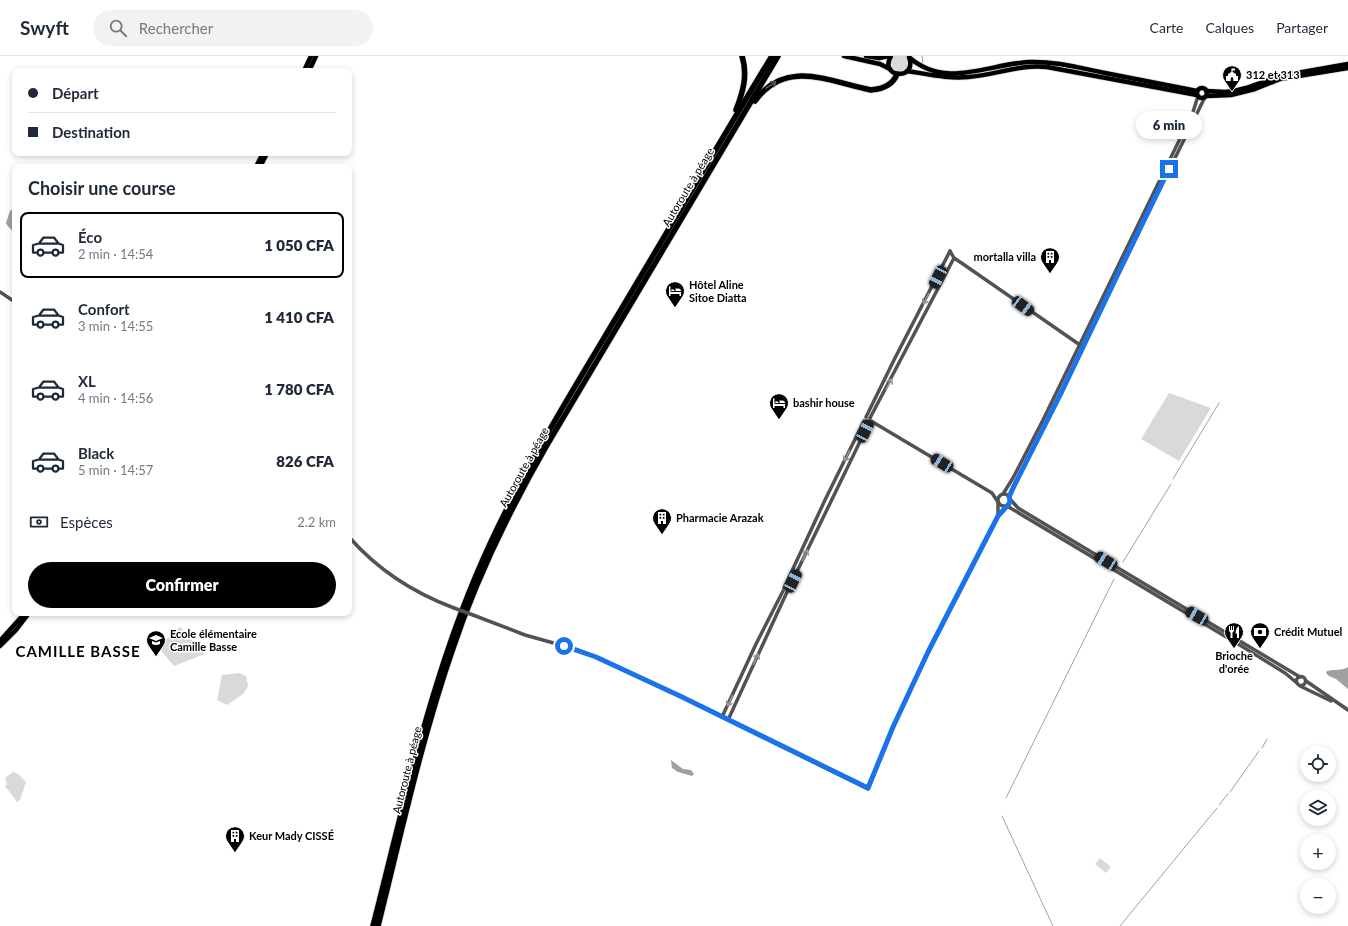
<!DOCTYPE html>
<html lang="fr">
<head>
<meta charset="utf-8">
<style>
	:root { --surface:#fff; --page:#f2f2f3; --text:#1f2937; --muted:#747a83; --line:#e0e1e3; --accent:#000 }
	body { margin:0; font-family:Lato,sans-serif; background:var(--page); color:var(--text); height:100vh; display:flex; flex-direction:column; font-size:15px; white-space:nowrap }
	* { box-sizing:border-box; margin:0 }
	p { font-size:13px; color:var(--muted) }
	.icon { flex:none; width:22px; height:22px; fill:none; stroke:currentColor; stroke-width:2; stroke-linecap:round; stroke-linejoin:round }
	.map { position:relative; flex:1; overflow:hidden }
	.side { position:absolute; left:12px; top:108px; width:340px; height:452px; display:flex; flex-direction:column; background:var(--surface); border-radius:8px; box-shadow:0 2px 6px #0003 }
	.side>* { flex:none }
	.hud { position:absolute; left:12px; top:12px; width:340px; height:88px; border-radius:8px; box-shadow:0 2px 6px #0003; display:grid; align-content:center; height:88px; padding:0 16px; background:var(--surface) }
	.tools { position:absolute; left:1300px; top:690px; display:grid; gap:8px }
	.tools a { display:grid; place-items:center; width:36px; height:36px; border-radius:50%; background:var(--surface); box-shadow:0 2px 6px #0003; font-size:20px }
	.end { position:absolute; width:18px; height:18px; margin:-9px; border:5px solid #1a73e8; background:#fff; box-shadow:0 0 0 2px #fff }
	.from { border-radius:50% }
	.bubble { position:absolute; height:28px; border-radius:14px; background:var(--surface); box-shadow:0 2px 6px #0003; font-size:13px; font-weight:800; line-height:28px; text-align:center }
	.car { position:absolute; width:12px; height:24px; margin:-12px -6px; border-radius:5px; box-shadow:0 0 3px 1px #0007; background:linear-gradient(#222 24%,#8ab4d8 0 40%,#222 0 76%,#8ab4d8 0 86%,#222 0) }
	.hud b { display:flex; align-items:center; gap:14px; height:38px; font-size:15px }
	.hud b+b { border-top:1px solid var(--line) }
	.hud i { width:10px; height:10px; background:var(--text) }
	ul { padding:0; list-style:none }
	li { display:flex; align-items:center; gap:12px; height:66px; margin:0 8px 6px; padding:0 8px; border:2px solid transparent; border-radius:8px }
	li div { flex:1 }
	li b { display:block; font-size:15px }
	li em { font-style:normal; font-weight:800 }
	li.selected { border-color:var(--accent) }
	li>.icon { width:36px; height:36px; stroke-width:1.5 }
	h2 { padding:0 16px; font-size:18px; line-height:48px }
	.pay { display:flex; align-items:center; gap:10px; height:44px; padding:0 16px; font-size:15px }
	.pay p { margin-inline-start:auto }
	.primary-button { display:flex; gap:8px; margin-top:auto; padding:8px 16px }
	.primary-button a { flex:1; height:46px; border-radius:24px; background:var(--accent); color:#fff; font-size:16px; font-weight:800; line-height:46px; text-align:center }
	header { display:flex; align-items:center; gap:24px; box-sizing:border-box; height:56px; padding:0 20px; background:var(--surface); border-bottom:1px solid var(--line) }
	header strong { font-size:19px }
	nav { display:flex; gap:22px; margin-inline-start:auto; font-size:14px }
	.search { width:280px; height:36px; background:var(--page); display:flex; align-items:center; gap:10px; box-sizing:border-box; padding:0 14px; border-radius:22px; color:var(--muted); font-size:15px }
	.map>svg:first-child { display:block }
</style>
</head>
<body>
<header>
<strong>Swyft</strong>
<div class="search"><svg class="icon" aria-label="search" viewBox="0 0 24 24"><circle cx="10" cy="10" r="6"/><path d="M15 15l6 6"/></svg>Rechercher</div>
<nav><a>Carte</a><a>Calques</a><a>Partager</a></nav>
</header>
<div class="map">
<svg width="1348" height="870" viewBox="0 0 1348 870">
	<rect width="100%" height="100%" fill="#fff"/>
	<g fill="#d9d9d9">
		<path d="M894,0H906L909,8L906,13L901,16L893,13L891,6Z"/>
		<path d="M1169,337L1211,352L1179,405L1141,383Z"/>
		<path d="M180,571L205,598L174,610L158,591Z"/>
		<path d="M239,617L246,620L248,630L243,638L227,649L217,644L222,619Z"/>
		<path d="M13,716L18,718L26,726L20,744L17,746L5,730L7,728L5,722Z"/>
		<path d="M1100,802L1111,811L1106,817L1095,808Z"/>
	</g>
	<g fill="#a0a0a0">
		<path d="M15,151V178C12,173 8,172 6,167L10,155Z"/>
		<path d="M1348,611V633L1336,623L1329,620L1326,617L1327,615C1334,613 1342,615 1348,611Z"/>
		<path d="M671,704L683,713L691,714L694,718L692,720L678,716L672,712Z"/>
	</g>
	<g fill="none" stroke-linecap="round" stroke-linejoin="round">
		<g stroke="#a0a0a0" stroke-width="1">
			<path d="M922,0L923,7"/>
			<path d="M1173,423L1219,347"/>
			<path d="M1123,506L1171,428"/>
			<path d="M1262,692L1267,683"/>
			<path d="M1230,736L1259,695"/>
			<path d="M1006,742L1114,523"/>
			<path d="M1219,749L1228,738"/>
			<path d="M1002,760L1053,870"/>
			<path d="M1120,870L1217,752"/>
		</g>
		<g stroke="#dbdbdb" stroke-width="6">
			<g id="primary">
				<path d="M844,0L880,8L890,13"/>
				<path d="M866,0L879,2L889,0"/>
				<path d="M891,0C878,22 918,25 909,1"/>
				<path d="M910,2C946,33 989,8 1029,6C1055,5 1080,12 1105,17C1135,23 1166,29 1197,35"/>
				<path d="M304,15L311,0"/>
				<path d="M309,15L316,0"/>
				<path d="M907,15C928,18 947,23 968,21C995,19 1020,8 1047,11L1197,39"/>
				<circle cx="1202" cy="37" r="5"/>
				<path d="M1206,35L1225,36L1234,35L1246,32L1280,20L1348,8"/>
				<path d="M1206,40L1231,39L1255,33L1280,23L1348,12"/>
				<path d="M256,111L263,97"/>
				<path d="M260,111L267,97"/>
				<path d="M0,585L25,557"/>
				<path d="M0,590L16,574L29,557"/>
			</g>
		</g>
		<g stroke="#dbdbdb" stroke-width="7">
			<g id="motorway">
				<path d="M755,45C786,2 830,26 871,34C882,33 893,29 897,18"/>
				<path d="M736,54C743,36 748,19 742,0"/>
				<path d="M373,870C403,753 428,634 475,522C513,431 565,347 616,262C668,175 719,87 772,0"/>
				<path d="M378,870C401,778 421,685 452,595C476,523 509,455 547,389L778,0"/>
			</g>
		</g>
		<g stroke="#525252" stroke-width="3.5">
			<path d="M950,195L954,202L963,208L1080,289"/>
			<path d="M0,236L15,246"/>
			<path d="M866,361L894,304L950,195"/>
			<path d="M870,362L954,202"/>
			<path d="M871,365L992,437L998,446"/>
			<circle cx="1004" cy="444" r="6"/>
			<path d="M1003,438L1013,422L1043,364L1193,56L1198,40"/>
			<path d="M1009,441L1061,337L1118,218L1205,41"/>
			<path d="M1010,443L1018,452L1058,476L1300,621"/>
			<path d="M1007,450L1243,591L1285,617L1297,627"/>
			<path d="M998,460V447"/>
			<path d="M349,481C377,513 414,537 454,552"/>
			<path d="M784,532L825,444L864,365"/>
			<path d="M788,534L869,367"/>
			<path d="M473,559L525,579L575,593L596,601L680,640L868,733L893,671L928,596L998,460L1006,450"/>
			<circle cx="1301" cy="625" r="4.5"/>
			<path d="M1306,625L1348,654"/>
			<path d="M1300,630L1331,645"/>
			<path d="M722,661L756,588L783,535"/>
			<path d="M728,664L787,536"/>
		</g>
		<use href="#primary" stroke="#000" stroke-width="4.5"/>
		<use href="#motorway" stroke="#000" stroke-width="5.5"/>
		<path stroke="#525252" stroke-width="3.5" d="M454,552L473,559"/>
	</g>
	<defs><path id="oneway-shaft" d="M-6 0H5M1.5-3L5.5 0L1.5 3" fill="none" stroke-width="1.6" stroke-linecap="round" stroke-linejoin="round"/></defs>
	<use stroke="#595959" href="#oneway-shaft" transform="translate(771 29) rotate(-32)"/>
	<g stroke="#979797">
		<use href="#oneway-shaft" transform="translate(926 243) rotate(118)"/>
		<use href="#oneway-shaft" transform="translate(889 328) rotate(-63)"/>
		<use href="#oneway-shaft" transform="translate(847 400) rotate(116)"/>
		<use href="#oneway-shaft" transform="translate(805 499) rotate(-64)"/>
		<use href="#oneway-shaft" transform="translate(756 603) rotate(-65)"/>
		<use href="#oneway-shaft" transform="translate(730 645) rotate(115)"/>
	</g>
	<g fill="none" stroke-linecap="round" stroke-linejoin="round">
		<path stroke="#1a73e8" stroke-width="5" d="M564,590L596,601L680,640L868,732L893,671L928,596L998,460L1009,448L1010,444L1009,441L1013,432L1061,337L1118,218L1169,113"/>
	</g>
	<defs>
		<g id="civic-pin" transform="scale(1)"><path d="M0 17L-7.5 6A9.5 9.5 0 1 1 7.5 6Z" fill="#000" stroke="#fff"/><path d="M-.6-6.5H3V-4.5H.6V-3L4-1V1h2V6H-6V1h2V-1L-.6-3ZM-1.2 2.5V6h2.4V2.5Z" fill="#fff"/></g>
		<g id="building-pin" transform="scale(1)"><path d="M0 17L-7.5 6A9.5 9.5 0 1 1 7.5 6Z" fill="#000" stroke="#fff"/><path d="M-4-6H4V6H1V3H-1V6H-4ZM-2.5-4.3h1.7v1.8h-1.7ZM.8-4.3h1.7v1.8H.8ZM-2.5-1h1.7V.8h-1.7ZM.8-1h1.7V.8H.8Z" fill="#fff"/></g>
		<g id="hotel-pin" transform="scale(1)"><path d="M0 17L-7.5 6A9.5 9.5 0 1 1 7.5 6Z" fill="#000" stroke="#fff"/><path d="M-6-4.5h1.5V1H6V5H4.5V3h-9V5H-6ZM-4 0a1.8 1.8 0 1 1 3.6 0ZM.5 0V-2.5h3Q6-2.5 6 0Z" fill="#fff"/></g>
		<g id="restaurant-pin" transform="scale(1)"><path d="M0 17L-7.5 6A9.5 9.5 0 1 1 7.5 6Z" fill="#000" stroke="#fff"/><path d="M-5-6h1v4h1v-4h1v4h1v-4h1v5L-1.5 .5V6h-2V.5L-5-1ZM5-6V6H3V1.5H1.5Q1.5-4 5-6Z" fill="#fff"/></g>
		<g id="bank-pin" transform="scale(1)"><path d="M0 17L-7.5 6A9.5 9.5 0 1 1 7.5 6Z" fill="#000" stroke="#fff"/><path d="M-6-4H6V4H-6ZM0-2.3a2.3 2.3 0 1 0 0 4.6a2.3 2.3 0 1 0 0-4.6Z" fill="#fff"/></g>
		<g id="school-pin" transform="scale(1)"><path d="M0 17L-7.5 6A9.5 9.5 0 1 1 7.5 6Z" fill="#000" stroke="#fff"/><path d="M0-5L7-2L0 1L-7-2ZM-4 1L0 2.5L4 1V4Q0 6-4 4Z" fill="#fff"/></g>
	</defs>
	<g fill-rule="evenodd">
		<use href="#civic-pin" x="1232" y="19"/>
		<use href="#building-pin" x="1050" y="201"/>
		<use href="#hotel-pin" x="675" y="235"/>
		<use href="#hotel-pin" x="779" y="347"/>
		<use href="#building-pin" x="662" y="462"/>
		<use href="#restaurant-pin" x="1234" y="576"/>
		<use href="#bank-pin" x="1260" y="576"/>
		<use href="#school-pin" x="156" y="584"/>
		<use href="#building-pin" x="235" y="780"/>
	</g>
	<g text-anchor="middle" stroke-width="3" stroke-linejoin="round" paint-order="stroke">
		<g font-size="11" font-weight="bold" fill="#000" stroke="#fff" text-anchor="start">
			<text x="1246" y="23">312 et 313</text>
			<text x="1036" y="205" text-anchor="end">mortalla villa</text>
			<text x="689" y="233">Hôtel Aline<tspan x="689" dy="13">Sitoe Diatta</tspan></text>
			<text x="793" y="351">bashir house</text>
			<text x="676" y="466">Pharmacie Arazak</text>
			<text x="1274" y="580">Crédit Mutuel</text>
			<text x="170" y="582">Ecole élémentaire<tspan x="170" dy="13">Camille Basse</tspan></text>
			<text x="1234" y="604" text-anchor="middle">Brioche<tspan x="1234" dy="13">d'orée</tspan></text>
			<text x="249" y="784">Keur Mady CISSÉ</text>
		</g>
		<g font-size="11" fill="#000" stroke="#fff">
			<text transform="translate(688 131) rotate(-59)" y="4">Autoroute à péage</text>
			<text transform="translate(524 411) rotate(-61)" y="4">Autoroute à péage</text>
			<text transform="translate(407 714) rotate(-76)" y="4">Autoroute à péage</text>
		</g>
		<g font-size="15" font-weight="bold" letter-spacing="1" fill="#000" stroke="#fff">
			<text x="78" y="601">CAMILLE BASSE</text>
		</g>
	</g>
</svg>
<div class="tools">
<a><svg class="icon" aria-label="locate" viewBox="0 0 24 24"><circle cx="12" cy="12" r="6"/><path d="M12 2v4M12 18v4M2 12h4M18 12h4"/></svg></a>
<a><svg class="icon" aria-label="layers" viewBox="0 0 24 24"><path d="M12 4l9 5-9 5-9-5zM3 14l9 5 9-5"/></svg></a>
<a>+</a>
<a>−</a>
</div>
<i class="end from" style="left:564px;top:590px"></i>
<i class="end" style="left:1169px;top:113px"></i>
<div class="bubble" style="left:1136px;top:55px;width:66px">6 min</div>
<i class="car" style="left:938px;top:221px;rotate:207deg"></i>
<i class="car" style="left:1023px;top:250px;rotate:127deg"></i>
<i class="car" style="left:865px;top:375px;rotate:26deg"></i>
<i class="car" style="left:942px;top:407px;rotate:301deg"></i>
<i class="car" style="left:1106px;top:505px;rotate:301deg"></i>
<i class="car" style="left:793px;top:525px;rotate:26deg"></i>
<i class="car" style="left:1197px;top:560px;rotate:300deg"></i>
<div class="hud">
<b><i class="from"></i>Départ</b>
<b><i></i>Destination</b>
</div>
<section class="side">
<h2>Choisir une course</h2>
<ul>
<li class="selected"><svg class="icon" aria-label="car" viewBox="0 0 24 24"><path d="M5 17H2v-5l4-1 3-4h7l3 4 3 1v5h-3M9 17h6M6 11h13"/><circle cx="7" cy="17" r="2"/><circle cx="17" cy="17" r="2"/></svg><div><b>Éco</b><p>2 min · 14:54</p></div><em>1 050 CFA</em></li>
<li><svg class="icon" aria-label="car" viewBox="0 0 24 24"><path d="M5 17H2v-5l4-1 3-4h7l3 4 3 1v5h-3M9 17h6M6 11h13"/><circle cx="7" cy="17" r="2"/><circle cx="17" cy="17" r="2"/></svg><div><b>Confort</b><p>3 min · 14:55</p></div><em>1 410 CFA</em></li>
<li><svg class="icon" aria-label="car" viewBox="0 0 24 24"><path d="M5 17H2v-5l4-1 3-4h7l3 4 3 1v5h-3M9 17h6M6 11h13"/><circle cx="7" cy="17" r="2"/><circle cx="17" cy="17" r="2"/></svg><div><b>XL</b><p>4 min · 14:56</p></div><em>1 780 CFA</em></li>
<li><svg class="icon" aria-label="car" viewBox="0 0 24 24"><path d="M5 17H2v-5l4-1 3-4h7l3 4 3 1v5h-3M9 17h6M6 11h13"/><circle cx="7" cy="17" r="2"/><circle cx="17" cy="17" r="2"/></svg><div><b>Black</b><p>5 min · 14:57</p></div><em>826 CFA</em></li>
</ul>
<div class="pay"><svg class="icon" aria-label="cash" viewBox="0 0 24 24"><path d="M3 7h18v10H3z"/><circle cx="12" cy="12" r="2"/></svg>Espèces<p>2.2 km</p></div>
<div class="primary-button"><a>Confirmer</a></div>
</section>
</div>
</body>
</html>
